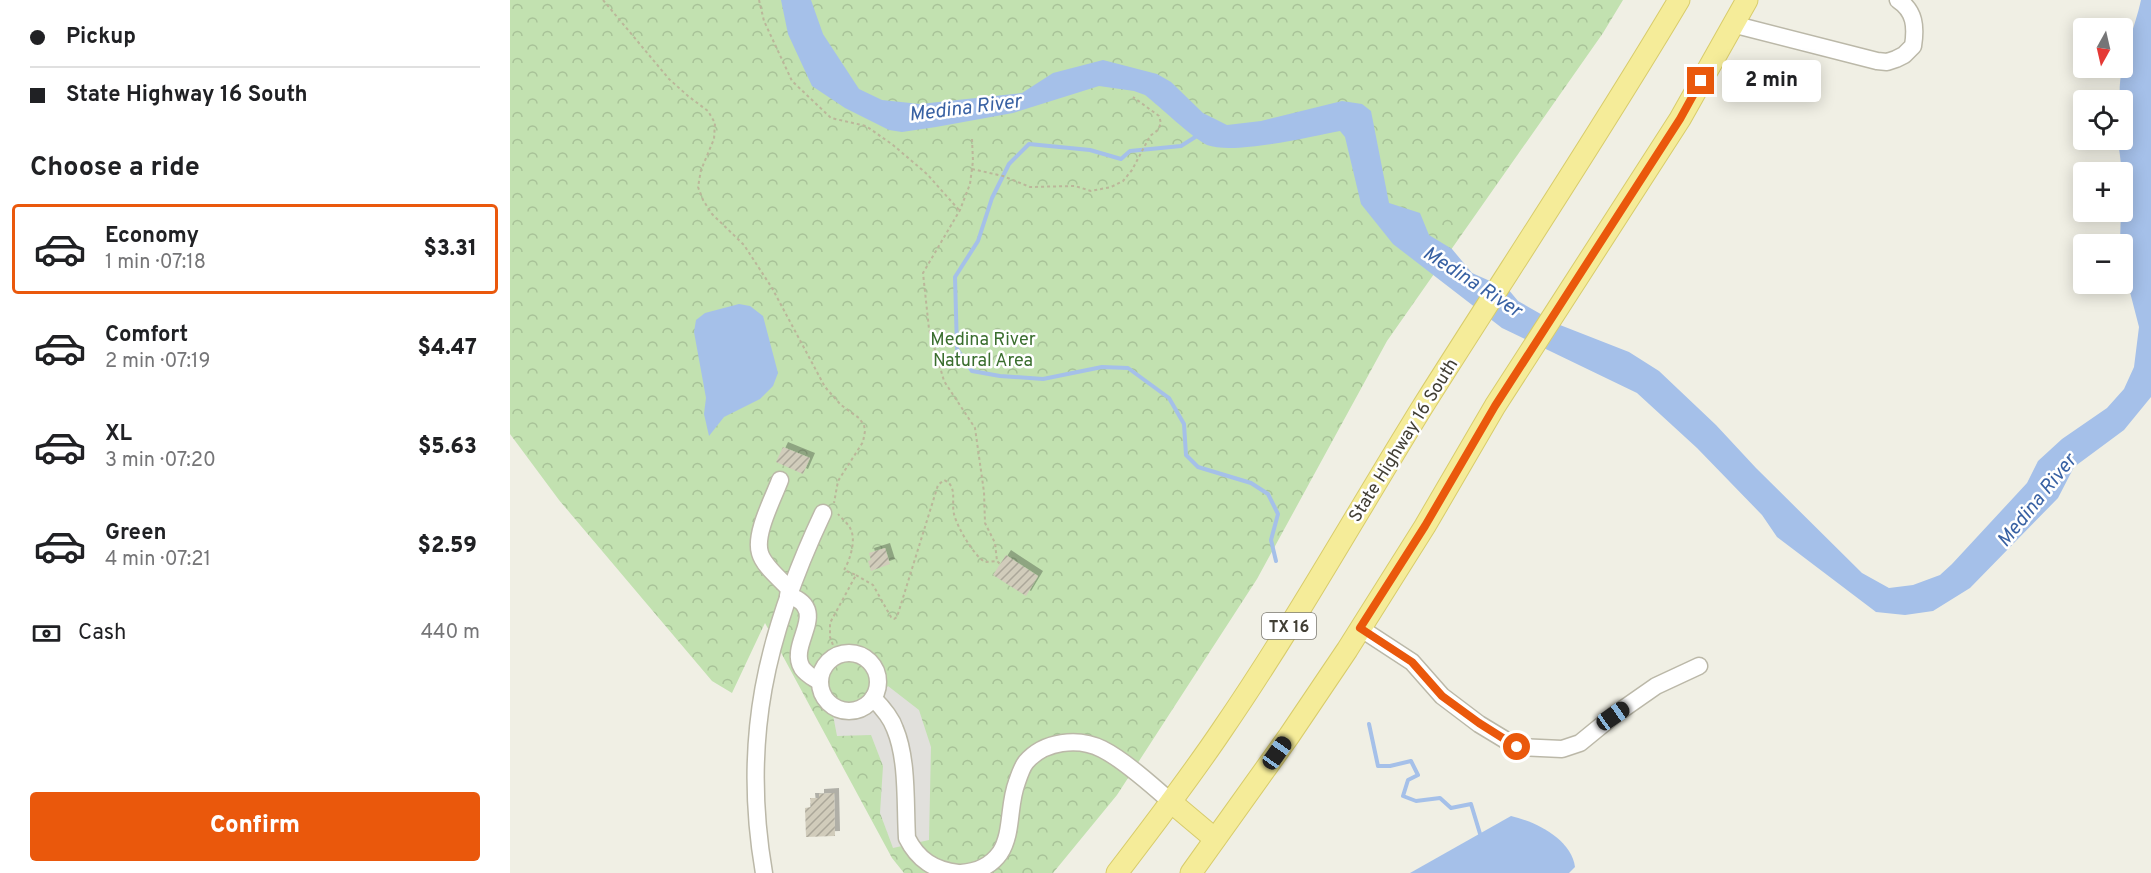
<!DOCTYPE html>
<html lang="en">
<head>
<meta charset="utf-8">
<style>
	:root { --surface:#fff; --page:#f6f6f6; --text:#202124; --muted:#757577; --line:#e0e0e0; --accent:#ea580c }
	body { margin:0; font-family:Overpass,sans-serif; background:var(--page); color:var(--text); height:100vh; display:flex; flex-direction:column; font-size:22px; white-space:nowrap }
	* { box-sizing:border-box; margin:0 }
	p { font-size:20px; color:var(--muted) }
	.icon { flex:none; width:33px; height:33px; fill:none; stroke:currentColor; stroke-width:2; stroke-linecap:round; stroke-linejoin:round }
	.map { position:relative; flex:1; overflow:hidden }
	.sheet { display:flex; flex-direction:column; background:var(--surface); width:510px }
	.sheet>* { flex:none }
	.guide { display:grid; align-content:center; height:132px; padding:0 30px; background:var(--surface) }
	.needle { width:39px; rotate:188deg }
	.buttons { position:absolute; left:1563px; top:18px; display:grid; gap:12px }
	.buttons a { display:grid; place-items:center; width:60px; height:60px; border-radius:6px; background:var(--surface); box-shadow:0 3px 15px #0003; font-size:30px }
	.end { position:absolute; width:27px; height:27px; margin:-14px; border:8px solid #ea580c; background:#fff; box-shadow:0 0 0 3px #fff }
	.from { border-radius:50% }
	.bubble { position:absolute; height:42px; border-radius:6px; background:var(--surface); box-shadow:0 3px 15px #0003; font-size:20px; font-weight:800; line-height:42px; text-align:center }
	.car { position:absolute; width:18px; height:36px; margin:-18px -9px; border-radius:8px; box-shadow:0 0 4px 2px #0007; background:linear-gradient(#222 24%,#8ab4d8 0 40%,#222 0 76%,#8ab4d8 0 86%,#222 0) }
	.guide b { display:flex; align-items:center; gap:21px; height:57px; font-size:22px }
	.guide b+b { border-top:2px solid var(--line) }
	.guide i { width:15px; height:15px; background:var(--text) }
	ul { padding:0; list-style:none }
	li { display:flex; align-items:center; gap:18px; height:90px; margin:0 12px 9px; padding:0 18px; border:3px solid transparent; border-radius:6px }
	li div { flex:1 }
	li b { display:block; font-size:22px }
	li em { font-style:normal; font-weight:800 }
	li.selected { border-color:var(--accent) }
	li>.icon { width:54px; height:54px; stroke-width:1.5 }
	h2 { padding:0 30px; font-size:27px; line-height:72px }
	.pay { display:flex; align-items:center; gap:15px; height:66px; padding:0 30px; font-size:22px }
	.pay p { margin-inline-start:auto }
	.primary-button { display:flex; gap:12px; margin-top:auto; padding:12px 30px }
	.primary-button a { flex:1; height:69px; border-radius:6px; background:var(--accent); color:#fff; font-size:24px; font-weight:800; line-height:69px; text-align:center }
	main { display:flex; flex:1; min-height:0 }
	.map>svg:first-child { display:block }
</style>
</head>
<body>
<main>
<section class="sheet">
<div class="guide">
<b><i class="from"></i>Pickup</b>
<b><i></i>State Highway 16 South</b>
</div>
<h2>Choose a ride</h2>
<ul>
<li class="selected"><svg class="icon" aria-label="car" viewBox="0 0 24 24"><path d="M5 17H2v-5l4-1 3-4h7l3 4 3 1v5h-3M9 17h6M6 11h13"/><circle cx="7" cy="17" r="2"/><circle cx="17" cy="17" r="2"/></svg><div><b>Economy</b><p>1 min · 07:18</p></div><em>$3.31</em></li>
<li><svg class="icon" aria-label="car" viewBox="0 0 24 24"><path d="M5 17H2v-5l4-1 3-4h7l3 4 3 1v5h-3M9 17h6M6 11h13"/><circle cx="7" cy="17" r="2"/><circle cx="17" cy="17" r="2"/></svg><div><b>Comfort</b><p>2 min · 07:19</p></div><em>$4.47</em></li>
<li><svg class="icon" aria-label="car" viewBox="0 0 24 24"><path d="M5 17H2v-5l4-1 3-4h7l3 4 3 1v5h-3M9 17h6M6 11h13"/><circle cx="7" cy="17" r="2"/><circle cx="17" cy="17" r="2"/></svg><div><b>XL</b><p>3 min · 07:20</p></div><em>$5.63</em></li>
<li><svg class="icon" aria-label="car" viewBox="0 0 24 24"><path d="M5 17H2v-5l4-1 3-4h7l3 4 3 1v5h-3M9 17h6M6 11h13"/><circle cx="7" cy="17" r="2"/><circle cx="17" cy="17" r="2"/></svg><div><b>Green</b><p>4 min · 07:21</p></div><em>$2.59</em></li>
</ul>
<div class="pay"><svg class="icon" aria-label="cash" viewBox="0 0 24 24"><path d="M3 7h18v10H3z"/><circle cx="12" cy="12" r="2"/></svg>Cash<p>440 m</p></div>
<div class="primary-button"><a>Confirm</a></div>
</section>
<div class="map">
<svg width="1641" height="873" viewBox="0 0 1641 873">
	<defs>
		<pattern id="park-crowns" width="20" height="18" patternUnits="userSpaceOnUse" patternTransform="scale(1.5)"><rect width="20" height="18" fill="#c2e1b0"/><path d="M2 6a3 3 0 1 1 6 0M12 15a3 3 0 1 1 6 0" fill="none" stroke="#a8c298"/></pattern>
		<pattern id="building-hatch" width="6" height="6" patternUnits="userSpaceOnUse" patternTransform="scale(1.5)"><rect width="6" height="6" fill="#d1ccbb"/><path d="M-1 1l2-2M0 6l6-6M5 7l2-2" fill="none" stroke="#aba799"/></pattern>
		<filter id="shadow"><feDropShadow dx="5" dy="-5" stdDeviation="0" flood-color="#0004"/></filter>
	</defs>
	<rect width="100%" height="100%" fill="#f0efe4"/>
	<path fill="url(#park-crowns)" d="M0,0H1113L1093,33L877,341L747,579L607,795L543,873H394L382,858L255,623L222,693L202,681L49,500L0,434Z"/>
	<path fill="#e1e0dc" d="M378,686L409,710L421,747L419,840L383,848L370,813L373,766L361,735L327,736L323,715L344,716L358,712Z"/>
	<g fill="#a5c0e9">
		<path d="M271,0H301L313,34L349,89L372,100L410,104L512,93L543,73L593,60L647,74L661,82L693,113L717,125L751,121L832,101L852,104L861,111L879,203L910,213L919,235L942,249L962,273L998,289L1008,301L1050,325L1119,352L1149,371L1206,425L1246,468L1352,573L1379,588L1403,585L1430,575L1442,564L1517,483L1528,461L1552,439L1597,408L1614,389L1624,367L1629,327L1613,265L1612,244H1610L1612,172L1608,140H1612V100H1610C1607,67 1624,32 1631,0H1641V397L1614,430L1564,467L1548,498L1460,588L1423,611L1395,615L1366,612L1267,537L1252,515L1187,448L1127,393L992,328L883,244L851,204L835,137L830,131C799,137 724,155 697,145C684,139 649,106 635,95L624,91L589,86L503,113L426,127L392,132L379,130L335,108L302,86L278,34Z"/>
		<path d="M229,304L240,306L253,316L268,373L263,386L250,399L214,417L199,436L194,414L196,398L184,332L186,320L195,313Z"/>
		<path d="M1001,816C1026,822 1061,839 1065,867L1059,873H900Z"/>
	</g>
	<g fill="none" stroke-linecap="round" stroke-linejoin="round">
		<g stroke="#a5c0e9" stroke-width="4">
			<path d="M690,134L671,146L620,151L611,159L580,150L519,144L499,164L482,198L468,241L445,277L447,349L462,371L490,376L533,379L592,367L618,368L659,398L674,424L676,455L688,467L741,483L758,494L768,514L761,540L766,561"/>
			<path d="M859,724L868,766H880L901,761L908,775L898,780L893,796L906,801L930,798L941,808L961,804L971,837"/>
		</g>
	</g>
	<g fill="url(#building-hatch)" filter="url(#shadow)">
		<path d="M273,447L300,458L293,474L266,462Z"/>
		<path d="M375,548L380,564L361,571L358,561L361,560L359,553Z"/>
		<path d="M496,555L528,576L516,596L483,575Z"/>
		<path d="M324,793L325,836L296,837L295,808L301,807L300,798H309V794Z"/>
	</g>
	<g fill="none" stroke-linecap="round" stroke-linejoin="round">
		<g stroke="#bbb8a8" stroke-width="19">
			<g id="minor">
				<path d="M1222,24L1367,61L1377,62L1386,59L1394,55L1403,46C1406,27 1405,11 1388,0"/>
				<path d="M270,480C263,499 244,534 250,553C254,567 271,579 280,590"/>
				<path d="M278,595C322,610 277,643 292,668C297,675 304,678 310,682"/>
				<path d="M850,628L902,662L932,696L969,724L1007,747L1052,749L1070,743L1103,716L1146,686L1189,666"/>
				<circle cx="339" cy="682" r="29"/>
				<path d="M363,698C372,707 381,717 385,729C398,760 395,805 397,838C408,860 424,870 448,873"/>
				<path d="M254,873C231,740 256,634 313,513"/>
				<path d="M451,873C467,872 480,867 490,853C503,833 498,805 507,782C509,776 512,767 516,762C534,741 568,737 592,749C614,760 643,786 661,802"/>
			</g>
		</g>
		<g stroke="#d8cc6b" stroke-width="23">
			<g id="major">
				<path d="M661,802L705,839"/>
				<path d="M607,873C643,826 679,779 712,730C784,625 846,514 913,406C998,271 1087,138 1169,0"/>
				<path d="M681,873L779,736L837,650L915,526L985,406L1170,119L1237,0"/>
			</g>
		</g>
		<g stroke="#bbb69a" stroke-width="2" stroke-dasharray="3 3" stroke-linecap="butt">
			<path d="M93,0L159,79L178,96L198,111L205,123L204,139L191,170L188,187L193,200L202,214L234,245L262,288L315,387L331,405L349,418L354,425L355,431L353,442L328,481L324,503"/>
			<path d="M249,0L254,21L282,81L321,118L356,126L383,145L417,174L449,210"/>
			<path d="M462,139L463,161L460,184L450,210L413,273L419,329L434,381L465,428L474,492L475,523L485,543L487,561"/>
			<path d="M462,169L493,176L520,187L565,186L581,191L601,187L613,181L622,170L640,136L648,130L651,123L649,116L623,97"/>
			<path d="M346,575L363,585L381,617L384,619L387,617L428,485L434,480C448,486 441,501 444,514C447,527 464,556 475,562L487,561L490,564"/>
			<path d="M327,656L320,637V623L346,575L334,570C340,560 346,541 341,530C339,524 332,519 328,514"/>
		</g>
		<use href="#minor" stroke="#fff" stroke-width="16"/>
		<use href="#major" stroke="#f5ec99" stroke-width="21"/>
	</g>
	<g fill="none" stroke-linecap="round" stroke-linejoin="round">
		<path stroke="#ea580c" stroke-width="8" d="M1007,747L969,723L932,696L902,662L850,628L915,526L985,406L1170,119L1191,81"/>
	</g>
	<g text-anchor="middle" stroke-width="5" stroke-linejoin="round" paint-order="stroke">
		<rect fill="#fff" stroke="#7b7972" stroke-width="1.5" x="752" y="613" width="54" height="26" rx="4.5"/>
		<g font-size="16" font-weight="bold" fill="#423f35">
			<text x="779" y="632">TX 16</text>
		</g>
		<g font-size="18" fill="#3a6e2e" stroke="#fff">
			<text x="473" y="345">Medina River<tspan x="473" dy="21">Natural Area</tspan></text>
		</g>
		<g font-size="18" fill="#423f35" stroke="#fff">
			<text transform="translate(893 440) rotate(-58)" y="6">State Highway 16 South</text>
		</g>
		<g font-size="20" font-style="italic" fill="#3861a3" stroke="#fff">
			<text transform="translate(455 107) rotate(-7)" y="7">Medina River</text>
			<text transform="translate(963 281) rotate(33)" y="7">Medina River</text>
			<text transform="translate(1526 500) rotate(-51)" y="7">Medina River</text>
		</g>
	</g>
</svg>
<div class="buttons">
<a><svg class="needle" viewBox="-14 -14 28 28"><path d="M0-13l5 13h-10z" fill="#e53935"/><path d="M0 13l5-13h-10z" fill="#757577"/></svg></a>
<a><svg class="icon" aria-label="locate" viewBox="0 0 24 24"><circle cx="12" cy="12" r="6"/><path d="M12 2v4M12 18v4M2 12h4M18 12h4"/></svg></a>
<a>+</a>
<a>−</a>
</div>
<i class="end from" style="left:1007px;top:747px"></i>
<i class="end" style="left:1191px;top:81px"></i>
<div class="bubble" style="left:1212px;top:60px;width:99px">2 min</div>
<i class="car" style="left:1103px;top:716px;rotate:55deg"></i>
<i class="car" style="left:767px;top:753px;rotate:35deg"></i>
</div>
</main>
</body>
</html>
